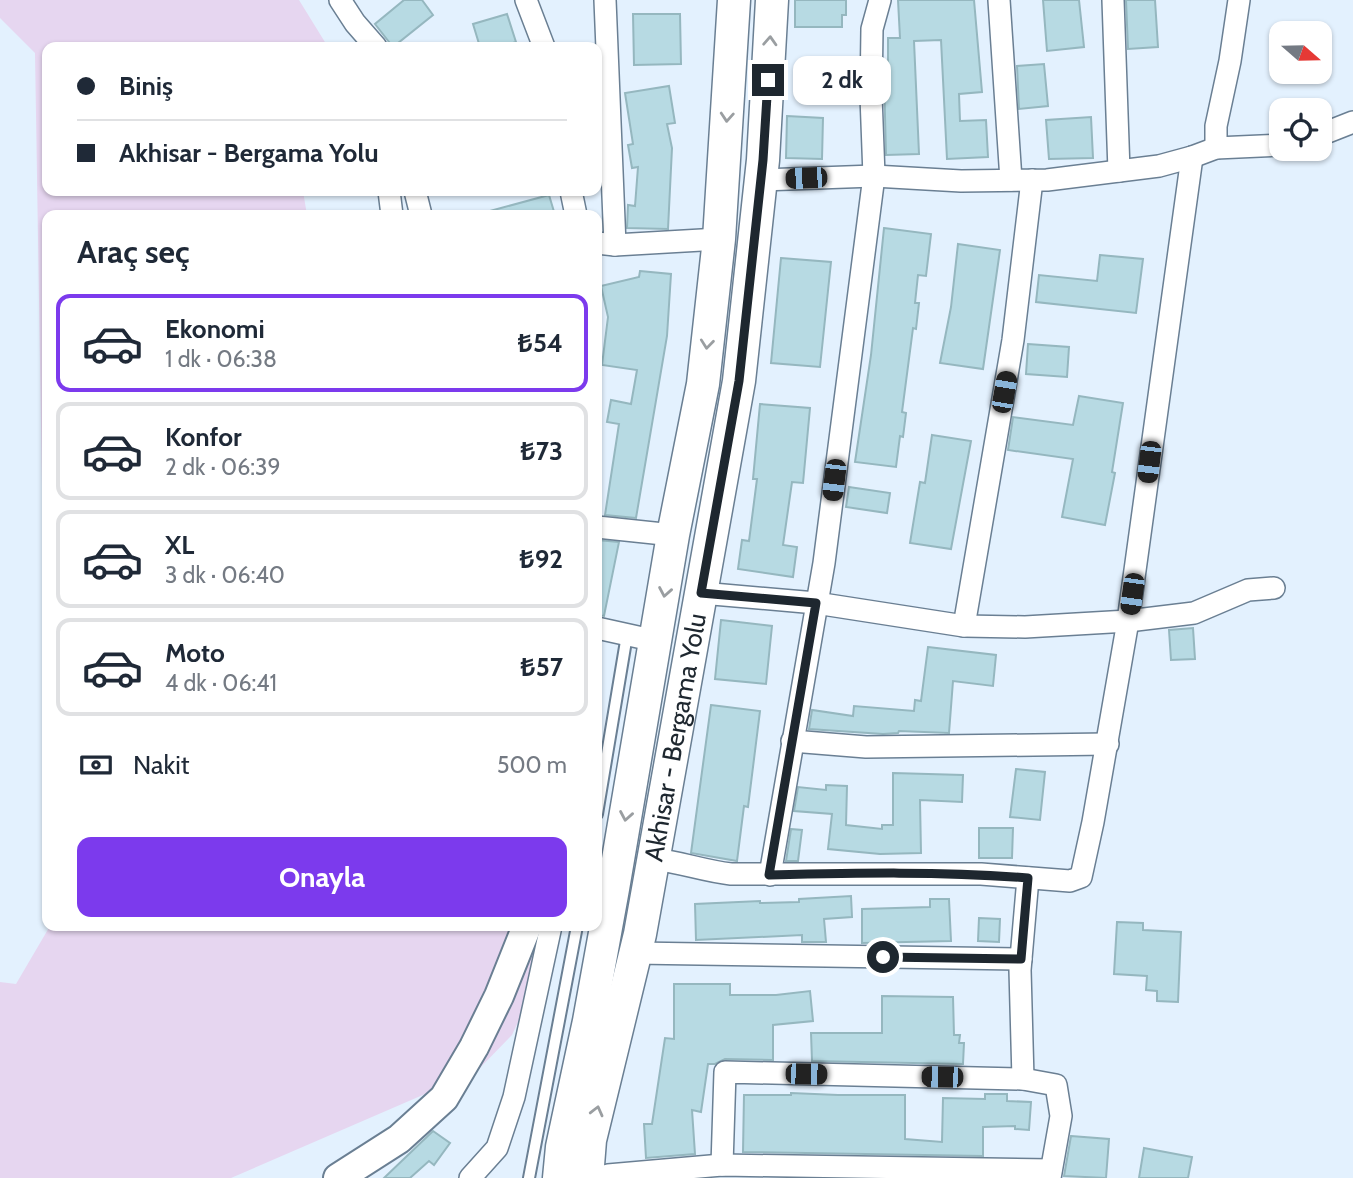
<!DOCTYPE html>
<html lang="tr">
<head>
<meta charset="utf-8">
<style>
	:root { --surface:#fff; --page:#f6f6f7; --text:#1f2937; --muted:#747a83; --line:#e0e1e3; --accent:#7c3aed }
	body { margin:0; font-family:Cabin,sans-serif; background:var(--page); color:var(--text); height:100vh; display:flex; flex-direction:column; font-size:26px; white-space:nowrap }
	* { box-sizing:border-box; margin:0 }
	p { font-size:23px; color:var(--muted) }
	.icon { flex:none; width:38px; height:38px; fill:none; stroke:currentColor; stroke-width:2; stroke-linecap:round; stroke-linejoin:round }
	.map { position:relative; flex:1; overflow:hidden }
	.side { position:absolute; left:42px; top:210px; width:560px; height:721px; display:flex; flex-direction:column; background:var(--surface); border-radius:14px; box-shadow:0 2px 5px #0004 }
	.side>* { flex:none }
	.banner { position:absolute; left:42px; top:42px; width:560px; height:154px; border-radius:14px; box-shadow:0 2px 5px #0004; display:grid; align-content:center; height:154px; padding:0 35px; background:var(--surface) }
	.needle { width:46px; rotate:110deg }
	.fabs { position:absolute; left:1269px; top:21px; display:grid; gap:14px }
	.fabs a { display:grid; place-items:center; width:63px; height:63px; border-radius:14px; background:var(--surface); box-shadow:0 2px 5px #0004; font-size:35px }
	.end { position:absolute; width:32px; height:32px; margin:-16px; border:9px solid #1e272f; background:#fff; box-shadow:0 0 0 4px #fff }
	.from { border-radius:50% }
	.bubble { position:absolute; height:49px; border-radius:14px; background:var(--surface); box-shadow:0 2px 5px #0004; font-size:23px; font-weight:700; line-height:49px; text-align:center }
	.car { position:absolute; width:21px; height:42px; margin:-21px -10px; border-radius:9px; box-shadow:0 0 5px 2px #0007; background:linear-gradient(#222 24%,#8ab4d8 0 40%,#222 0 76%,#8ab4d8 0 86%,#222 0) }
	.banner b { display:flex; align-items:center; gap:24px; height:66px; font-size:26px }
	.banner b+b { border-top:2px solid var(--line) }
	.banner i { width:18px; height:18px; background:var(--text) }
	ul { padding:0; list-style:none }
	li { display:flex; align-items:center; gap:21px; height:98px; margin:0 14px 10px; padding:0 21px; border:4px solid var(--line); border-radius:14px }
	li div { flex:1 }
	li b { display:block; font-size:26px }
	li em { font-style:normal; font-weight:700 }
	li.selected { border-color:var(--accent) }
	li>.icon { width:63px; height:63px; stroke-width:1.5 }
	h2 { padding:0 35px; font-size:32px; line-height:84px }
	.pay { display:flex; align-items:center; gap:18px; height:77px; padding:0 35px; font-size:26px }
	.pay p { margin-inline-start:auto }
	.button { display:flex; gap:14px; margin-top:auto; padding:14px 35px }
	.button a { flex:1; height:80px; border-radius:14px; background:var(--accent); color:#fff; font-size:28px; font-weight:700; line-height:80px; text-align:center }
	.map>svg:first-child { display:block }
</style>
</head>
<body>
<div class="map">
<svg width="1353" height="1178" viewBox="0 0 1353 1178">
	<rect width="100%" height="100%" fill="#e3f1fe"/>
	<g fill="#e6d6f0">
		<path d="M0,0H299L328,47H47V191H303L307,215H47V490L42,486L35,53L0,18Z"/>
		<path d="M50,926H545L530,996L512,1035L476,1072L231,1178H0V982L16,984Z"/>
	</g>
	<g fill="#b7dae3" stroke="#95b7bf" stroke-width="2">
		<path d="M404,0H422L433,15L393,47L375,24Z"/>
		<path d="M795,0H846V15H842V27H795Z"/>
		<path d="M898,0H974L982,92L959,94L960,121L986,120L988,157L947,159L941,40L914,41L919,154L886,155L884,77H888V38H900Z"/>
		<path d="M1043,0H1079L1084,47L1047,51Z"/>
		<path d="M1126,0H1155L1158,47L1128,49Z"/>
		<path d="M507,14L516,42L500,47H480L473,24Z"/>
		<path d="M633,14H680L681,64L634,65Z"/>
		<path d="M1044,64L1048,106L1019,109L1017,66Z"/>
		<path d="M669,86L675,123L667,124L672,148L668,229L627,228L628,205L635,206L638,167L632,168L628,145L633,144L625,93Z"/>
		<path d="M787,116L823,118L822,159L786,158Z"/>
		<path d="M1091,117L1093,158L1049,159L1046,120Z"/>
		<path d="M549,195L555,215H491L490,211Z"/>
		<path d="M884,228L931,234L926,276L918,275L915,303H919L916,329L913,328L902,412L906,413L903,437L900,436L896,467L855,462L871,355Z"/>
		<path d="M958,244L1000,250L983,369L940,363L951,307Z"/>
		<path d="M1100,255L1143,259L1136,313L1036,302L1039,275L1097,281Z"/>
		<path d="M781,258L831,262L820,367L771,363Z"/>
		<path d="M640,271L671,274L667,336L636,518L605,515L619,424L607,422L611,400L631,404L637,370L602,365L608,317L601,286L639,277Z"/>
		<path d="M1028,344L1069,347L1067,377L1026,374Z"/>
		<path d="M1079,396L1123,403L1112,472L1115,473L1105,525L1062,517L1073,459L1008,450L1013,417L1073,425Z"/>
		<path d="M760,404L810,408L803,483L792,482L783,545L797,547L793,577L738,569L742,540L749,541L757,479H753Z"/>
		<path d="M932,435L971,441L951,549L910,543L920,482L925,483Z"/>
		<path d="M849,487L890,493L887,513L846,507Z"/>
		<path d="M597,540L619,542L604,616L597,615Z"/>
		<path d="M721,620L772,626L766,684L715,679Z"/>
		<path d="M1193,628L1195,659L1171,660L1169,630Z"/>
		<path d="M928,647L996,655L993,686L953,681L949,733L899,731L898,733L883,734L809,729L812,710L853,716L854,706L914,711L915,700L921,701Z"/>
		<path d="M711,705L760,711L748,807L744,806L737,861L691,853Z"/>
		<path d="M1016,769L1045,772L1040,820L1010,817Z"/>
		<path d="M893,773L963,775L962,802L920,800L921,853L880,854L828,849L832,814L794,811L798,787L826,790V785L847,786L846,825L882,829V825H893Z"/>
		<path d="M979,828H1013L1012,858H979Z"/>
		<path d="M791,829L802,830L798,861H786Z"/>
		<path d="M851,896L852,917L824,919L826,942H802V935L696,940L695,904L760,901V903L799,902V899Z"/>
		<path d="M930,899H949L951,941L862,943V909L930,907Z"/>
		<path d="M979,918L1000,919L999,942L978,941Z"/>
		<path d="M1117,922L1143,923V930L1181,932L1178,1002L1157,1001V991L1146,990L1147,976L1114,974Z"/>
		<path d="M674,984H730V995H776L810,991L813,1021L773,1025V1060L725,1059L715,1064H708L701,1112L692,1110L695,1154L646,1158L644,1124H652L665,1038L674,1039Z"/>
		<path d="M882,996L953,997L954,1035H960L959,1043H964L963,1064L812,1061L811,1033H882Z"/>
		<path d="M791,1093L838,1095H905V1139L942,1142L943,1098L985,1099V1094H1007V1101L1031,1102L1029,1130L1015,1129V1126L983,1127V1156L743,1152L744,1095H791Z"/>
		<path d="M433,1131L450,1143L434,1165L429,1161L410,1178H384Z"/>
		<path d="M1071,1136L1109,1139L1106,1178L1064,1176Z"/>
		<path d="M1144,1148L1192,1157L1188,1178H1139Z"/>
	</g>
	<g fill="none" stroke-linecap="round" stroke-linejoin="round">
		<g stroke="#6a7f93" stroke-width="14">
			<g id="lane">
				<path d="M597,814L627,635"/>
				<path d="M529,1178L577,926"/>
			</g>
		</g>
		<g stroke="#6a7f93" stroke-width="24">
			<g id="street">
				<path d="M340,0L355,23L376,47"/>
				<path d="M526,0L544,47"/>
				<path d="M605,0L615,245"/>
				<path d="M999,0L1011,180"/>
				<path d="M1113,0L1119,171"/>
				<path d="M1320,135L1353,122"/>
				<path d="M1216,148V126L1230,61L1239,0"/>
				<path d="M761,180L874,176L961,181L1047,180L1159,166L1192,157L1216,148L1281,145"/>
				<path d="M389,191L392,215"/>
				<path d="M415,191L421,215"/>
				<path d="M571,191L576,215"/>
				<path d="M597,243L615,245L719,239"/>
				<path d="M597,527L673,535"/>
				<path d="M701,593L816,603L964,626L1025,627L1128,621L1194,613L1248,590L1274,588"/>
				<path d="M964,626L1013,340L1032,180"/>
				<path d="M597,628L656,641"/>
				<path d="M792,741L866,747L1108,744"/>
				<path d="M654,859C680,862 704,871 731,874H981L1070,881L1081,877L1093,822L1128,621L1192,157"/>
				<path d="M770,875L824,563L874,176L871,96L872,29L880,0"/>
				<path d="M635,953L1021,959"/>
				<path d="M1023,1079L1020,970L1028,878"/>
				<path d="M722,1165L725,1072L1023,1079L1056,1085L1061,1116L1050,1178"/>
				<path d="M470,1178L497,1148L514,1097L551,926"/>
				<path d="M608,1178V1175L722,1165L1051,1170"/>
			</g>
		</g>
		<g stroke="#6a7f93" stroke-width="32">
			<path id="secondary" d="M338,1178L399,1139L444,1098L474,1047L499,996L527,926"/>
		</g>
		<g stroke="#6a7f93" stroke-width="35">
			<g id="primary">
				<path d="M559,1178L562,1147L589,1021L613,889L673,535L703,384L719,239L734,0"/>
				<path id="s1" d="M587,1178L590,1140L640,934L739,381L763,160L772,0"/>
			</g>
		</g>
		<use href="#lane" stroke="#fff" stroke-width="10"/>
		<use href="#street" stroke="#fff" stroke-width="21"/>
		<use href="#secondary" stroke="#fff" stroke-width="28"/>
		<use href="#primary" stroke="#fff" stroke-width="32"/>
	</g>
	<defs><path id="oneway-chevron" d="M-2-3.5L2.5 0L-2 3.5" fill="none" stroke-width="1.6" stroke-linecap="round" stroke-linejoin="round" transform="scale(1.75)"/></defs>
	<g stroke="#9a9ea1">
		<use href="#oneway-chevron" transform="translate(770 41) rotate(-87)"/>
		<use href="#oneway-chevron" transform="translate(727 117) rotate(94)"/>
		<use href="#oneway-chevron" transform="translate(707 344) rotate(96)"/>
		<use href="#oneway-chevron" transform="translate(665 592) rotate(100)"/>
		<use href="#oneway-chevron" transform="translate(626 816) rotate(100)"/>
		<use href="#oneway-chevron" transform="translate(597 1111) rotate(-76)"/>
	</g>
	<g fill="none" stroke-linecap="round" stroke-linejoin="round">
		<path stroke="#1e272f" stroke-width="9" d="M768,80L763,160L739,381L701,593L816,603L769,875C856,873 942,871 1028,878L1021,959L883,957"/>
	</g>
	<g text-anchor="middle" stroke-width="5" stroke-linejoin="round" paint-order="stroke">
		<g font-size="26" fill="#1e272f" stroke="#fcfcfc">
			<text dy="9" stroke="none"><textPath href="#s1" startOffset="450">Akhisar - Bergama Yolu</textPath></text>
		</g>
	</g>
</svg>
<div class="fabs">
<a><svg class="needle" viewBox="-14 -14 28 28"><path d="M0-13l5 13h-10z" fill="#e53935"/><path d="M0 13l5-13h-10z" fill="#747a83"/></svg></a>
<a><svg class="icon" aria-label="locate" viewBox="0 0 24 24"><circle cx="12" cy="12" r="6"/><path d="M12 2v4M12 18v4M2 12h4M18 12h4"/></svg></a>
</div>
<i class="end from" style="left:883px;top:957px"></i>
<i class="end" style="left:768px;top:80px"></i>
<div class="bubble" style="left:793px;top:56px;width:98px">2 dk</div>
<i class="car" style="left:806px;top:178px;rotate:268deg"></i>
<i class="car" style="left:1004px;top:392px;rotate:10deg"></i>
<i class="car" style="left:1149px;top:462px;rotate:187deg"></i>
<i class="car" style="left:834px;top:480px;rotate:187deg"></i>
<i class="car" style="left:1132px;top:594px;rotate:188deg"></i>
<i class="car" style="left:806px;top:1074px;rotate:91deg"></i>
<i class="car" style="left:942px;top:1077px;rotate:271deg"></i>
<div class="banner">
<b><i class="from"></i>Biniş</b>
<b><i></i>Akhisar - Bergama Yolu</b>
</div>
<section class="side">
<h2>Araç seç</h2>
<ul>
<li class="selected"><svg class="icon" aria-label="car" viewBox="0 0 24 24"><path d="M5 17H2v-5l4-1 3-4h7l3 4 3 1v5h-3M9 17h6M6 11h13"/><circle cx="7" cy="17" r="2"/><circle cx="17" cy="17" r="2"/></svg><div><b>Ekonomi</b><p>1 dk · 06:38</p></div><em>₺54</em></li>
<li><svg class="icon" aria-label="car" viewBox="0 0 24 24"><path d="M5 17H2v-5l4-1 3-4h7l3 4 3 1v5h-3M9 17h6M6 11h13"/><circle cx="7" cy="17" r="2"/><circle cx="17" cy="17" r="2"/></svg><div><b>Konfor</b><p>2 dk · 06:39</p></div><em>₺73</em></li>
<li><svg class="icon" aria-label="car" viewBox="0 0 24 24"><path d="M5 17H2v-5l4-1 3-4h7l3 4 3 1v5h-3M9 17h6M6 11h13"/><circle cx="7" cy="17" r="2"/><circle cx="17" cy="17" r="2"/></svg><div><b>XL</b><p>3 dk · 06:40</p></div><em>₺92</em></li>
<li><svg class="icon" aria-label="car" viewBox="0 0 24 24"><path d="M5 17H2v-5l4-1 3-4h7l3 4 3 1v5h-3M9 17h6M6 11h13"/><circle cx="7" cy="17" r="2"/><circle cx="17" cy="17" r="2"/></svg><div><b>Moto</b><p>4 dk · 06:41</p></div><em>₺57</em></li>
</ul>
<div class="pay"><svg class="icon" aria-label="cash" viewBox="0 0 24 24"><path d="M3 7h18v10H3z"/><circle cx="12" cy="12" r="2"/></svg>Nakit<p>500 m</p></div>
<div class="button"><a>Onayla</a></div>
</section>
</div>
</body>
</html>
